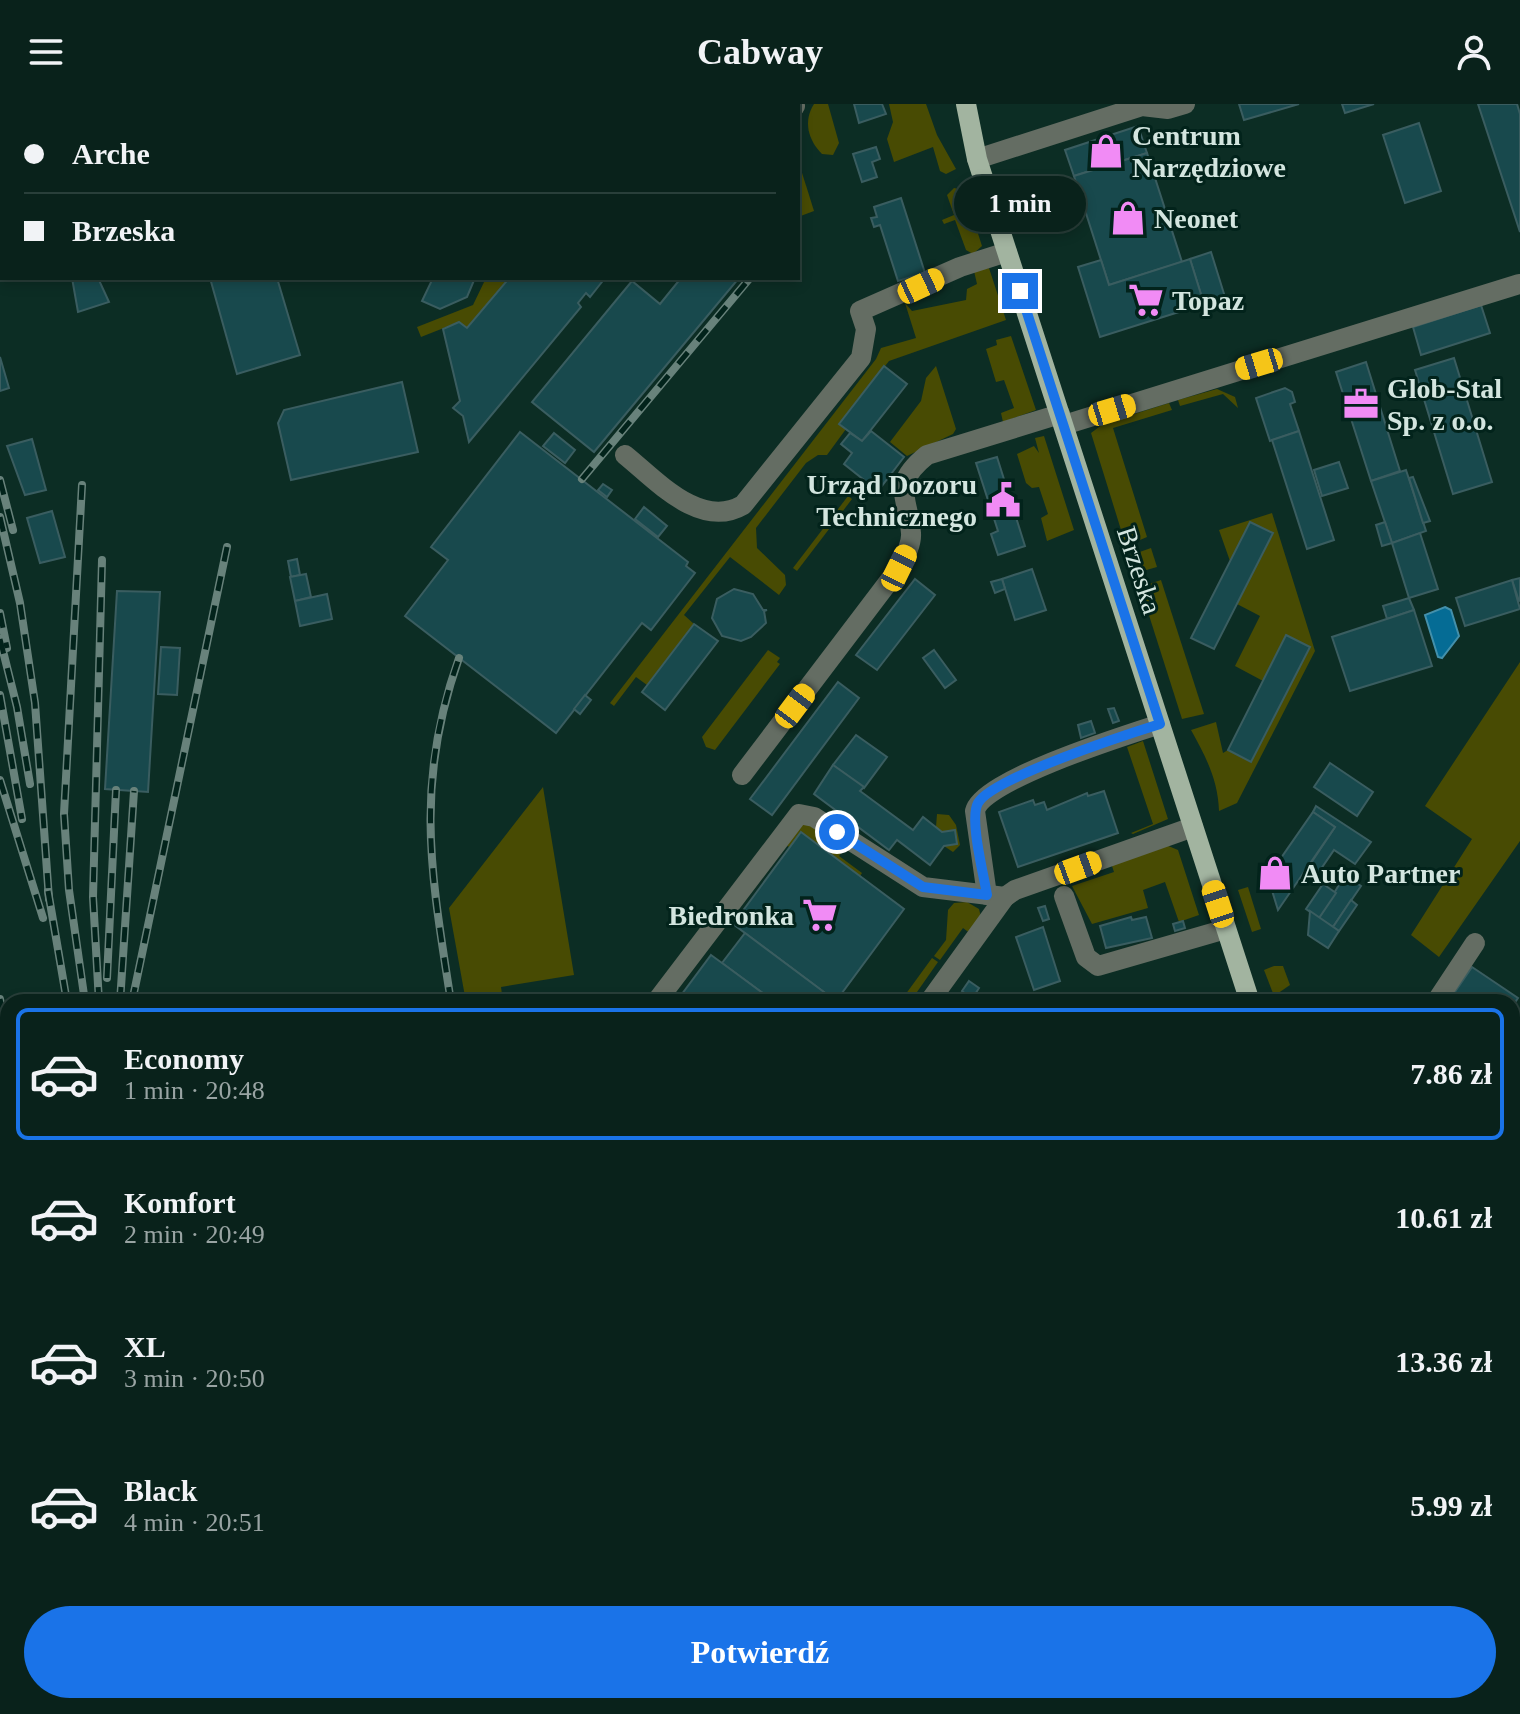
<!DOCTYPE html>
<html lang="pl">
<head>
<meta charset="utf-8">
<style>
	:root { --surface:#09221b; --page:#172f28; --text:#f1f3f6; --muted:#99a4a3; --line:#293f3a; --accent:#1a73e8 }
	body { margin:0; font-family:Georgia,serif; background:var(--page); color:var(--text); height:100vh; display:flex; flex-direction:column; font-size:30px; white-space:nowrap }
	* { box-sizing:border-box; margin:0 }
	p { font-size:26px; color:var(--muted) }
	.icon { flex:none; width:44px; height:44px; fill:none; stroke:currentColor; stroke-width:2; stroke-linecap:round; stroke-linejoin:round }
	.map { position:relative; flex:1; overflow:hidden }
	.side { position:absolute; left:0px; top:890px; width:1520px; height:720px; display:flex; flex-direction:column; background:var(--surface); border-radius:24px 24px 0 0; box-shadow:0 4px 12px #0003,0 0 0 2px var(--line) }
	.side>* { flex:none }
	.hud { position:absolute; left:0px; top:0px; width:800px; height:176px; box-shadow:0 4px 12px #0003,0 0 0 2px var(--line); display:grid; align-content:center; height:176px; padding:0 24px; background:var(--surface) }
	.end { position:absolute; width:36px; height:36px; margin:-18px; border:10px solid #1a73e8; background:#fff; box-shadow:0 0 0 4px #fff }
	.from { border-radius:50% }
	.bubble { position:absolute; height:56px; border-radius:28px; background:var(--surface); box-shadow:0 4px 12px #0003,0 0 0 2px var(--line); font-size:26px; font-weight:700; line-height:56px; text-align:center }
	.car { position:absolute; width:24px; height:48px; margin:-24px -12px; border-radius:10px; box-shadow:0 0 6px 2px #0007; background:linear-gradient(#f5c518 24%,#345 0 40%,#f5c518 0 76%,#345 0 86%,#f5c518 0) }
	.hud b { display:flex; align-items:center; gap:28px; height:76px; font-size:30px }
	.hud b+b { border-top:2px solid var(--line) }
	.hud i { width:20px; height:20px; background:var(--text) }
	ul { padding:14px 0 0; list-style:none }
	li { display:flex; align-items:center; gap:24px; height:132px; margin:0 16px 12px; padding:0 8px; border:4px solid transparent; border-radius:12px }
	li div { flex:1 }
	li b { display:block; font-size:30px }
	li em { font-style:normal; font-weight:700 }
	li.on { border-color:var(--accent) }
	li>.icon { width:72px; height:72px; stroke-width:1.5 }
	.primary-button { display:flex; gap:16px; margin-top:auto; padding:16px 24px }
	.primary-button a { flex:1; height:92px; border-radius:48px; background:var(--accent); color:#fff; font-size:32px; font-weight:700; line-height:92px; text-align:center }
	header { display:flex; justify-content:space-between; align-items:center; height:104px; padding:0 24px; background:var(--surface); font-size:36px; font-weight:700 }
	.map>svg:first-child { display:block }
</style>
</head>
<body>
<header><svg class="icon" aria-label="menu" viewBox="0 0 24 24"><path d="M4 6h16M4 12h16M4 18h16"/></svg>Cabway<svg class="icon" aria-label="person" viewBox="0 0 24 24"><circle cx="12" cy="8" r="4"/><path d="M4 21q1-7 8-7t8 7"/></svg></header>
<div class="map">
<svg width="1520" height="1610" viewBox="0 0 1520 1610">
	<rect width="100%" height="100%" fill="#0c2d24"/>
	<g fill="#484b03">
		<path d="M814,0H828L839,39L833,51L822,50C808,36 803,17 814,0Z"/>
		<path d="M889,0H926L937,31L956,65L946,70L940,67L933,43L894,58L887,35L893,18Z"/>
		<path d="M798,56L814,107L798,113Z"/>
		<path d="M954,84L964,86L982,142L973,150L966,146L955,116L944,120L942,116L954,111L947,91Z"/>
		<path d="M989,164L1006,216L889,257L840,320L846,325L827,351H818L806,359L756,424L757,444L785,471L786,481L779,491L730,453L684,511L694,520L647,581L636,573L614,602L610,599L876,255L881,244L916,234L905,199L912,207L966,196L967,185L977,180L974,167Z"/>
		<path d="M486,174H501L506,178L467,224L459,218L421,233L417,223L473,201Z"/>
		<path d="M1011,232L1036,306L1003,318L1001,309L1014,304L1004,276L996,278L986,245L997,241L996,236Z"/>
		<path d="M936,262L956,325L953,330L907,352L890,338L921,297L926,274Z"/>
		<path d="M1217,285L1235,293L1238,304L1223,290L1180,302L1178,296Z"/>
		<path d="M1169,299L1172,306L1113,324L1147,433L1126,442L1091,329L1103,320Z"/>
		<path d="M1044,332L1074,426L1047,437L1041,414L1048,410L1039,383L1032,384L1026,379L1017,350L1034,342L1039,349L1035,334Z"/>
		<path d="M848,392L852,395L797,467L793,464Z"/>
		<path d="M1272,409L1315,547L1237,699L1219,707C1218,676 1206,653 1191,626L1216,618L1223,649L1228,646L1251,658L1309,543L1286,531L1263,577L1235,562L1260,512L1237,500L1230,457L1219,426Z"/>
		<path d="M1151,444L1157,463L1136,469L1131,451Z"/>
		<path d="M1161,476L1204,610L1182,615L1140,483Z"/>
		<path d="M768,546L780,554L777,558L780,560L715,646L706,643L702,633Z"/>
		<path d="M1520,558V737L1439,853L1411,831L1472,735L1425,702Z"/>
		<path d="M1143,637L1168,715L1133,730L1131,729L1153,720L1127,643Z"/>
		<path d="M543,683L574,871L501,883L503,898H466L449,804Z"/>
		<path d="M937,710L949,711L956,721L960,741L953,748L944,742L957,739L955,726L942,728L936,723Z"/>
		<path d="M800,721H813L846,742L839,752L862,769L860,772L787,742Z"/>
		<path d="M1166,741L1178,746L1199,811L1179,818L1165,778L1143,786L1148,804L1092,820L1072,782L1114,768L1111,759Z"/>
		<path d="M1248,783L1261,825L1252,828L1238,786Z"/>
		<path d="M967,798L979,805L981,813L971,830L963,824L940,856L934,852L946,836L948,806L954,799Z"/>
		<path d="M932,854L938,858L910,898H900Z"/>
		<path d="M1274,862H1283L1290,881L1274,892L1264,866Z"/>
		<path d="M1098,1602H1168L1163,1610H1110Z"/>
		<path d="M1204,1602H1336L1331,1610H1199Z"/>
	</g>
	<path fill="#056c95" stroke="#4390ab" stroke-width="2" d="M1445,503L1451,506L1459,532L1442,554L1438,553L1425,511Z"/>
	<g fill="#18494d" stroke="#3a5d60" stroke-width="2">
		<path d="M404,0H450L403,2Z"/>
		<path d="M530,0H680L529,2Z"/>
		<path d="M854,0H882L886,10L859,19Z"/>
		<path d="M1239,0H1299L1244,16Z"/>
		<path d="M1342,0H1374L1345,9Z"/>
		<path d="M1478,0H1517L1520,10V128Z"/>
		<path d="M1419,19L1441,87L1405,99L1383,31Z"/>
		<path d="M1138,22L1147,49L1074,72L1065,46Z"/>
		<path d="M876,43L880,55L872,58L877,73L862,78L853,50Z"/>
		<path d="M1147,49L1182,158L1109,181L1074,72Z"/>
		<path d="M901,94L925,169L898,177L880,121L874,123L871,114L877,113L874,103Z"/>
		<path d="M1211,148L1225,193L1204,200L1190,155Z"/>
		<path d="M1190,155L1204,200L1100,233L1078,163L1101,156L1109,181Z"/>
		<path d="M72,174H98L109,198L78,208Z"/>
		<path d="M210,174H277L300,251L237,270Z"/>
		<path d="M433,174H475L467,193L440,205L422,197Z"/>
		<path d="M501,174H605L590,193L586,189L578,199L581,203L469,338L463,312L453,304L460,297L443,225L459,218L467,224L506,178Z"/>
		<path d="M681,174H739L594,348L532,298L632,177L660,200Z"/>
		<path d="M1481,201L1490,229L1421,251L1413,223Z"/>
		<path d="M0,253L9,284L0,287Z"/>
		<path d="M1454,254L1492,378L1453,390L1415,266Z"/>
		<path d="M1366,258L1400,367L1371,377L1336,268Z"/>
		<path d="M884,262L907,280L862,337L839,320Z"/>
		<path d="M402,278L418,348L291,376L278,319L284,306Z"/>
		<path d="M1285,284L1292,288L1295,298L1290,300L1299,327L1270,337L1256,294Z"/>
		<path d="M871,327L904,353L878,387L844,360L852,349L841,340L850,329L862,337Z"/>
		<path d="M1299,327L1334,436L1307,445L1272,336Z"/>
		<path d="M520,328L688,458L686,462L695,469L651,526L642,519L556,629L405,512L448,456L431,443Z"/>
		<path d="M554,329L575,346L565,359L543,342Z"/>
		<path d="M32,335L46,386L25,391L7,342Z"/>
		<path d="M997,353L1025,442L998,451L991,430L998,427L976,359Z"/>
		<path d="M1339,358L1348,384L1322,392L1314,366Z"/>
		<path d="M1406,366L1426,427L1392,439L1371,377Z"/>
		<path d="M1413,373L1430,417L1423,419L1409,374Z"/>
		<path d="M603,380L612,386L607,393L598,386Z"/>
		<path d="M644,403L667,422L658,433L635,415Z"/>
		<path d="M52,407L65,453L40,459L27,414Z"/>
		<path d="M1250,418L1273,429L1214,545L1191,534Z"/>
		<path d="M1385,418L1392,439L1382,442L1376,421Z"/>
		<path d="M1420,429L1438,485L1409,494L1392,439Z"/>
		<path d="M297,455L300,471L291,473L288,457Z"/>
		<path d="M1032,465L1046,506L1015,516L1002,475Z"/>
		<path d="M306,470L311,493L295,497L290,473Z"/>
		<path d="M1520,474V496L1519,497L1512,476Z"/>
		<path d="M915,475L935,491L877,566L856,551Z"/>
		<path d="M1002,475L1005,485L995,489L991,478Z"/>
		<path d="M1512,476L1520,505L1465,522L1456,494Z"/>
		<path d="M734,485L753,490L763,506H767L764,507L766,519L751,533L741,537L722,532L712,514L717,495Z"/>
		<path d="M117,487L160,488L148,688L105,685Z"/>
		<path d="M327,490L332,515L300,522L295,497Z"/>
		<path d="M1409,494L1414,506L1387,515L1383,502Z"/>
		<path d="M1414,506L1432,562L1350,587L1332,533Z"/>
		<path d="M694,520L718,537L665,606L642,588Z"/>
		<path d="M1286,531L1310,543L1251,658L1228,646Z"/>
		<path d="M161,543L180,544L177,591L158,590Z"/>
		<path d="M934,546L956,576L945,584L923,554Z"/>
		<path d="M838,578L859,594L772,711L750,695Z"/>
		<path d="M585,591L591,596L580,610L574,605Z"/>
		<path d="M1114,604L1119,617L1113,619L1108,605Z"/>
		<path d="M1091,617L1095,629L1081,634L1078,621Z"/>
		<path d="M856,631L887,653L864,684L833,661Z"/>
		<path d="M1330,659L1373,688L1357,712L1314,683Z"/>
		<path d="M833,661L864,683L860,687L913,726L923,713L942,728L955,726L957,740L944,742L930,761L897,736L889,746L814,690Z"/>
		<path d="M1104,687L1118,729L1018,763L999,708L1033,696L1035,701L1044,698L1047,706L1087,689L1088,692Z"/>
		<path d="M1316,702L1371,738L1355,760L1334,746L1314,775L1305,768L1335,723L1313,708Z"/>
		<path d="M1313,708L1335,723L1278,806L1270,780L1272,767Z"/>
		<path d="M801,728L904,805L836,897L733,820Z"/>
		<path d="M1345,771L1361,782L1333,823L1319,814Z"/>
		<path d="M1323,780L1336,789L1319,814L1306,805Z"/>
		<path d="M1351,796L1357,801L1339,827L1333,823Z"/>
		<path d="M1045,802L1049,815L1043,817L1038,804Z"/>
		<path d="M1310,807L1339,827L1328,844L1308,831Z"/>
		<path d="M1131,813L1132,816L1146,813L1152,834L1106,844L1100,822Z"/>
		<path d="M1183,817L1185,824L1175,827L1173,820Z"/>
		<path d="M1043,823L1060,877L1034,886L1016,833Z"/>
		<path d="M745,829L836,897L835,898H775L722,859Z"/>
		<path d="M711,851L722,859L775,898H676Z"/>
		<path d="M1472,863L1518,894L1512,903V898H1448Z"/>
		<path d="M969,877L979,884L972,895L962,887Z"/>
		<path d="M1194,890L1199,898H1183Z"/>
		<path d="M687,1602H823L818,1610H699Z"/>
		<path d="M1349,1602H1383L1395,1610H1345Z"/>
	</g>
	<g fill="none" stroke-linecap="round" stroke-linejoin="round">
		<g stroke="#646d63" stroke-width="20">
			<path d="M105,0L106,2"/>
			<path d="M794,0L795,2"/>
			<path d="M977,55L1142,2L1168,5L1185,0"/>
			<path d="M1064,321L1519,180"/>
			<path d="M625,351C656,376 700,426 743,401L861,254L866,225L860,207L960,163L1007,148"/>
			<path d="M742,671L899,464C904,454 912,441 911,429C908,391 890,381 927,351L1060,310"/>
			<path d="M987,791L975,707C982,676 1126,631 1160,620"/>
			<path d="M1064,792L1086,853L1098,862L1226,825"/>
			<path d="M656,898L799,710L814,713L923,783L1005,793"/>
			<path d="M929,898L1005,793L1015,786L1193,723"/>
			<path d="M1436,898L1475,839"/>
			<path d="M927,1610L932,1602"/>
		</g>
		<g stroke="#a2b4a0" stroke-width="20">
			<path d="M966,0L977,55L1250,898"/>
			<path d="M1477,1602L1479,1610"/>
		</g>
		<g stroke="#68827b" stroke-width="8">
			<g id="rail">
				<path d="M582,375L750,174"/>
				<path d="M0,376L13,426"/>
				<path d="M82,381L64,710L69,786L85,898"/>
				<path d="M0,413L20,499L35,599L49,795"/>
				<path d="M0,509L7,544"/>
				<path d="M0,535L17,603L30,680"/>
				<path d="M0,591L22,715"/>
				<path d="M0,676L43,814"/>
				<path d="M48,787L67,898"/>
				<path d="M107,874L116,686"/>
				<path d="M0,895L8,931"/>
				<path d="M99,898L93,793L102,456"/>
				<path d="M120,898L134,687"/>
				<path d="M132,898L227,443"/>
				<path d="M451,898C431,769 414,681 459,554"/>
				<path d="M0,961L8,998"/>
				<path d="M0,1021L8,1058"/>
				<path d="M70,1602V1610"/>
				<path d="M83,1602V1610"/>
				<path d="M95,1602L96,1610"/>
				<path d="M230,1602L232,1610"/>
				<path d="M559,1602L560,1610"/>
			</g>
		</g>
		<use href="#rail" stroke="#02231b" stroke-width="5" stroke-dasharray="15" stroke-linecap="butt"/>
	</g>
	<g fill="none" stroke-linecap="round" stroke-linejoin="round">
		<path stroke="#1a73e8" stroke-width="10" d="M837,728L923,783L987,791C984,771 969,715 978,699C992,674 1128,630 1160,620L1020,187"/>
	</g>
	<defs>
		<g id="shop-bare" transform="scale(2.76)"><path d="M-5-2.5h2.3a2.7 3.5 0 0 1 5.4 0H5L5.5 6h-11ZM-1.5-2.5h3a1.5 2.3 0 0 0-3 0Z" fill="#f18bf5" stroke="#02231b" stroke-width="2.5" paint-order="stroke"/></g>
		<g id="supermarket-bare" transform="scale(2.76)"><path d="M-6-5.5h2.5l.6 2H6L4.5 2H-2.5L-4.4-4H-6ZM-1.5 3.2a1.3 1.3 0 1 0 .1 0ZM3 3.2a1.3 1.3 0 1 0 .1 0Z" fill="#f18bf5" stroke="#02231b" stroke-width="2.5" paint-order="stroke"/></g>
		<g id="office-bare" transform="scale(2.76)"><path d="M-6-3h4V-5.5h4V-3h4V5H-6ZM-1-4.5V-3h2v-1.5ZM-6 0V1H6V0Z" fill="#f18bf5" stroke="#02231b" stroke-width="2.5" paint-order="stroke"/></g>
		<g id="civic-bare" transform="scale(2.76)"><path d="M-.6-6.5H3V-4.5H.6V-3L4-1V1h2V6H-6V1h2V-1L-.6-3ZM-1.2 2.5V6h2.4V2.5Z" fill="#f18bf5" stroke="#02231b" stroke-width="2.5" paint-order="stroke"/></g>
	</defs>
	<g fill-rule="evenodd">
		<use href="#shop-bare" x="1106" y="47"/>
		<use href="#shop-bare" x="1128" y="114"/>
		<use href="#supermarket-bare" x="1146" y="196"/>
		<use href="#office-bare" x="1361" y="300"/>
		<use href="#civic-bare" x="1003" y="396"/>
		<use href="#shop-bare" x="1275" y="769"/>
		<use href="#supermarket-bare" x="820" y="811"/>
	</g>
	<g text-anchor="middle" stroke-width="6" stroke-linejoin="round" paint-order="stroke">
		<g font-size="28" font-weight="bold" fill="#d3e5df" stroke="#02231b" text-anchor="start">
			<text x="1132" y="41">Centrum<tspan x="1132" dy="32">Narzędziowe</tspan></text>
			<text x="1154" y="124">Neonet</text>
			<text x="1172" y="206">Topaz</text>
			<text x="1387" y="294">Glob-Stal<tspan x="1387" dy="32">Sp. z o.o.</tspan></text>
			<text x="977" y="390" text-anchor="end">Urząd Dozoru<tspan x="977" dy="32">Technicznego</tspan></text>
			<text x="1301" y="779">Auto Partner</text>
			<text x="794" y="821" text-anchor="end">Biedronka</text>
		</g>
		<g font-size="28" fill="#d3e5df" stroke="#02231b">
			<text transform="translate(1140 466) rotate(72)" y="10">Brzeska</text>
		</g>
	</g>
</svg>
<i class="end from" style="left:837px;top:728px"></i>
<i class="end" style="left:1020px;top:187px"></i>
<div class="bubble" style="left:954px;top:72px;width:132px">1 min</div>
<i class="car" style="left:921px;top:182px;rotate:65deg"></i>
<i class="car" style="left:1259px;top:260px;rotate:253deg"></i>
<i class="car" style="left:1112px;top:306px;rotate:73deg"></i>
<i class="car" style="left:899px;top:464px;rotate:26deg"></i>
<i class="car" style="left:795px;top:602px;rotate:37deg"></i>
<i class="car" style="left:1078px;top:764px;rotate:70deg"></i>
<i class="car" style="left:1218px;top:800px;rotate:342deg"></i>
<div class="hud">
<b><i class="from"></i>Arche</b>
<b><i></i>Brzeska</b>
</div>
<section class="side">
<ul>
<li class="on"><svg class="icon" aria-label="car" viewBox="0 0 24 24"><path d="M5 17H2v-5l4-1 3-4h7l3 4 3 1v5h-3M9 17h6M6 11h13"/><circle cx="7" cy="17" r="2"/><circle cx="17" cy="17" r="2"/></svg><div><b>Economy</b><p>1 min · 20:48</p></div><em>7.86 zł</em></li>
<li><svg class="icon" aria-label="car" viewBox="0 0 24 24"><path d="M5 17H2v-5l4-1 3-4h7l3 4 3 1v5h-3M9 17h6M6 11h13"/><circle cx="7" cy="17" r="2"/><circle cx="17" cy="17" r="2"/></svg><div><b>Komfort</b><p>2 min · 20:49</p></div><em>10.61 zł</em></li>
<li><svg class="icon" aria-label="car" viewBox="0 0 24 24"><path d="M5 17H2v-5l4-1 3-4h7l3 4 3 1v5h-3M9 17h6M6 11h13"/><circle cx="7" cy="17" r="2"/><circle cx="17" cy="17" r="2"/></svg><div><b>XL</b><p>3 min · 20:50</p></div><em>13.36 zł</em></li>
<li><svg class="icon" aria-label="car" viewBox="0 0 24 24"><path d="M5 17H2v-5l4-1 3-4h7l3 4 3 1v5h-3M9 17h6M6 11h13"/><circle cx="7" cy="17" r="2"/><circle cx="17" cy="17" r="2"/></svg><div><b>Black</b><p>4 min · 20:51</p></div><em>5.99 zł</em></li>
</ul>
<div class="primary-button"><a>Potwierdź</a></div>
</section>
</div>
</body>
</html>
